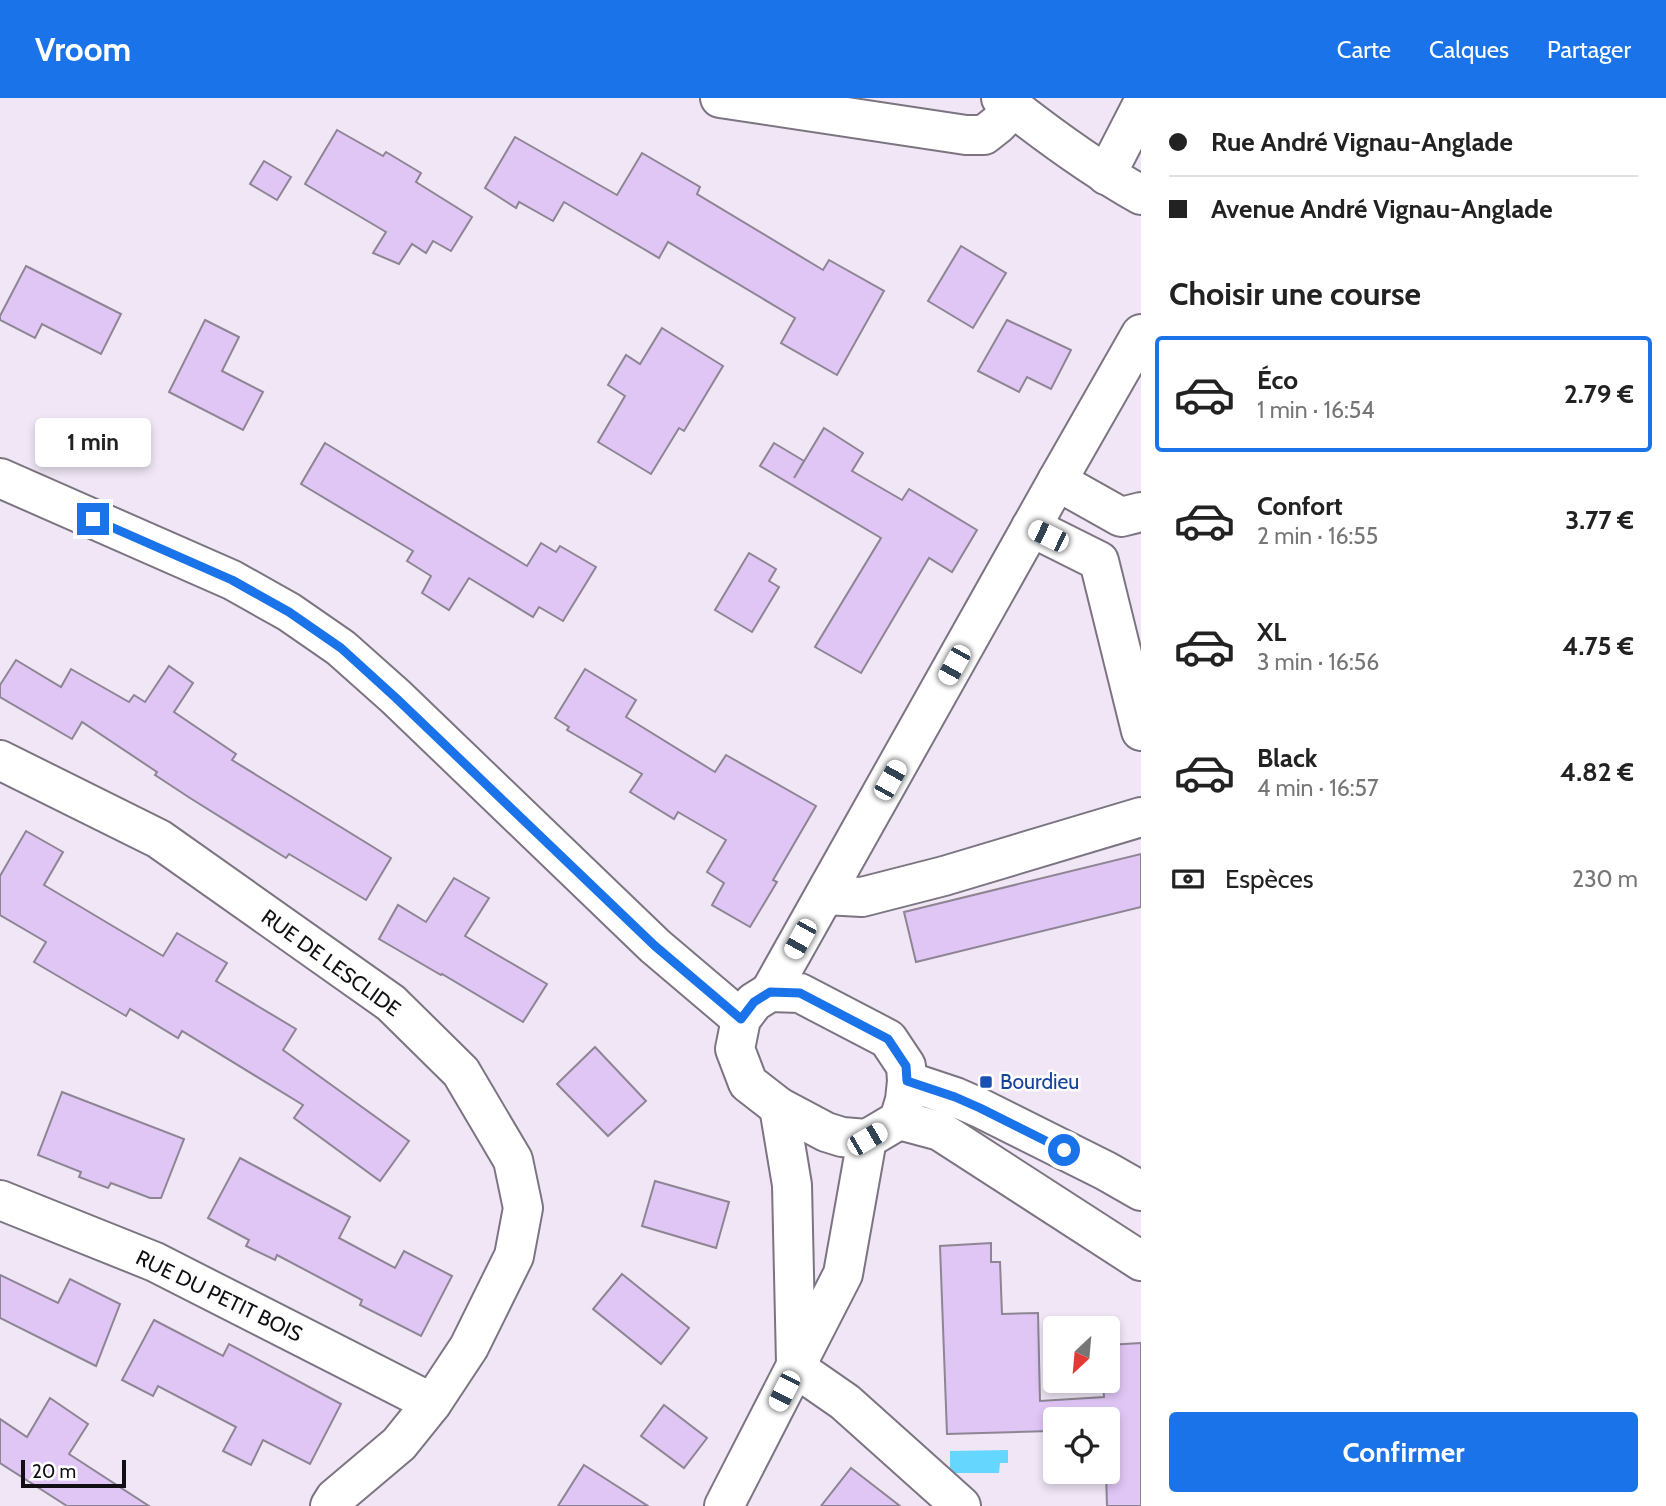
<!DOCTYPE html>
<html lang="fr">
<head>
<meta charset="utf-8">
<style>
	:root { --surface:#fff; --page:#f6f6f6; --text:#222; --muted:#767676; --line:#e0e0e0; --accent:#1a73e8 }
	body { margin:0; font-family:Cabin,sans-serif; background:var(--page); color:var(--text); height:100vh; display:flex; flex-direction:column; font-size:26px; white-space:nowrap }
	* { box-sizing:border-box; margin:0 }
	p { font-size:23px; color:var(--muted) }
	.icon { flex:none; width:38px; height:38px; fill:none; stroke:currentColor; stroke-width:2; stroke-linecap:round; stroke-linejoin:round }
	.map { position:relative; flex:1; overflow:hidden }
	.panel { display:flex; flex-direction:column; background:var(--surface); width:525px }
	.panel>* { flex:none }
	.hud { display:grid; align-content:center; height:154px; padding:0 28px; background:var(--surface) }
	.needle { width:46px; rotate:206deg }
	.controls { position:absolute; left:1043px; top:1218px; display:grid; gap:14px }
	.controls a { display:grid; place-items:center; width:77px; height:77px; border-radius:7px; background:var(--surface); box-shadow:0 4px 10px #0003; font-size:35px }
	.scale { position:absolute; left:21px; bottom:18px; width:105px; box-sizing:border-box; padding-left:7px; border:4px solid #120f14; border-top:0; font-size:19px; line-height:24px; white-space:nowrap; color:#120f14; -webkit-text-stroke:5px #fff; paint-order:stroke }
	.end { position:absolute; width:32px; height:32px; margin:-16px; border:9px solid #1a73e8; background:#fff; box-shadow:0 0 0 4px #fff }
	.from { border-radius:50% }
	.bubble { position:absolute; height:49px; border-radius:7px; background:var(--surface); box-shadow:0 4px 10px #0003; font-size:23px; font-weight:700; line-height:49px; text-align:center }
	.car { position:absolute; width:21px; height:42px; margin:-21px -10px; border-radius:9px; box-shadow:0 0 5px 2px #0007; background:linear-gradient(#fff 24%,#345 0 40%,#fff 0 76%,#345 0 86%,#fff 0) }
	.hud b { display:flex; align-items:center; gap:24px; height:66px; font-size:26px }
	.hud b+b { border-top:2px solid var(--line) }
	.hud i { width:18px; height:18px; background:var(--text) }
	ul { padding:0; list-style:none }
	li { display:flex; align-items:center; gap:21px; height:116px; margin:0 14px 10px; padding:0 14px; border:4px solid transparent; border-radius:7px }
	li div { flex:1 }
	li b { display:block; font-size:26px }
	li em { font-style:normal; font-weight:700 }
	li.selected { border-color:var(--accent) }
	li>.icon { width:63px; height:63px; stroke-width:1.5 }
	h2 { padding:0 28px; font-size:32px; line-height:84px }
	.pay { display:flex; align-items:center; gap:18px; height:77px; padding:0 28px; font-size:26px }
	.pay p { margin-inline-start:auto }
	.cta { display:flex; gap:14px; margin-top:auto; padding:14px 28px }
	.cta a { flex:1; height:80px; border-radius:7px; background:var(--accent); color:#fff; font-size:28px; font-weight:700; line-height:80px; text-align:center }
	header { display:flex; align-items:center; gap:42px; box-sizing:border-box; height:98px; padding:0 35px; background:var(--accent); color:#fff }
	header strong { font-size:33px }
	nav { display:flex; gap:38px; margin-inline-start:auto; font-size:24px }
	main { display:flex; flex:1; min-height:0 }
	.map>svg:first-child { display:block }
</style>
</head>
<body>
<header>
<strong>Vroom</strong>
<nav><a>Carte</a><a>Calques</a><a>Partager</a></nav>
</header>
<main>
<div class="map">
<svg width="1141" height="1408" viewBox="0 0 1141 1408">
	<rect width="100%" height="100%" fill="#f0e6f5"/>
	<path fill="#65d6fd" d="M1008,1352V1365H1000L999,1375H950V1353Z"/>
	<g fill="#e0c6f5" stroke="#8d8593" stroke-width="2">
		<path d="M337,32L383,58L386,54L421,75L416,84L472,119L451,153L433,143L426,155L412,146L399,166L373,155L386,134L305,86Z"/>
		<path d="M515,39L617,97L642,55L700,89L697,96L823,172L829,162L884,193L837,277L781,245L795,220L668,144L659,160L564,104L553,123L519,104L516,110L485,90Z"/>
		<path d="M264,63L291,79L277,102L250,86Z"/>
		<path d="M961,148L1006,175L973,230L928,203Z"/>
		<path d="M26,168L121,216L101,256L42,226L35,240L0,222V218Z"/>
		<path d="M205,222L239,239L222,273L263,294L243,332L169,294Z"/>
		<path d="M1007,222L1071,252L1051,291L1027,279L1019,294L978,273Z"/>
		<path d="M662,230L723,268L684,333L679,330L651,376L598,344L625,298L608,287L626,257L640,266Z"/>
		<path d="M824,330L863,355L852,373L902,402L909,391L977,432L952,474L929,460L861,575L815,549L881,440L760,368L774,345L804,363L794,380Z"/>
		<path d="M325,345L527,468L541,445L556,454L560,448L596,469L563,523L539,509L533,519L469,480L449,512L422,495L431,478L407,463L413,453L301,386Z"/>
		<path d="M749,455L776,471L769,483L779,489L752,534L715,512Z"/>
		<path d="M16,562L61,589L71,571L129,604L134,597L145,604L169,568L193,585L174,614L236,656L232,662L391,760L366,802L289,756L286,760L190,700L155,677L157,674L82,624L72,641L0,599V587Z"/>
		<path d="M585,571L636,602L626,619L715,674L726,657L816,708L773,782L777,784L750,829L712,807L724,785L707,774L726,742L678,714L674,721L630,694L642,676L567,632L569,629L555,620Z"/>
		<path d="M26,733L63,754L44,787L163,858L177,835L227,865L216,883L296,931L283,952L409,1043L380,1083L294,1020L303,1007L182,933L178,940L130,911L126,918L34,864L46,844L0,817V778Z"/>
		<path d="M1141,756V809L916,864L904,814Z"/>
		<path d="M454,780L489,800L465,838L547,886L523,924L442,876L441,877L379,841L398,807L426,824Z"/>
		<path d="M595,949L646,1003L608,1038L557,986Z"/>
		<path d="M62,994L184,1041L161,1100H150L111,1085L108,1090L79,1079L81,1074L38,1057Z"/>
		<path d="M240,1060L350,1119L339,1140L395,1170L404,1153L452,1178L421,1238L360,1207L362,1202L277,1157L275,1162L246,1148L249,1142L208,1120Z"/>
		<path d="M655,1083L729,1104L716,1150L642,1128Z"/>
		<path d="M991,1145V1164H1000L1002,1216L1038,1215L1040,1303L1104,1299L1103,1283H1108V1247L1141,1245V1408H1107L1106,1374H1108V1321H1055V1342H1051L1050,1333L947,1336L940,1148Z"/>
		<path d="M622,1176L689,1230L661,1266L593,1211Z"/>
		<path d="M0,1177L58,1205L70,1181L120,1206L96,1268L0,1220Z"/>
		<path d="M154,1222L223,1258L229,1246L341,1306L310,1366L263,1342L251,1367L223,1353L236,1329L158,1288L153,1298L122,1282Z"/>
		<path d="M50,1300L88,1326L69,1356L149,1408H67L0,1365V1321L27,1339Z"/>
		<path d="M664,1307L707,1340L684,1370L641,1338Z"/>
		<path d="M584,1367L648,1408H558Z"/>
		<path d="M851,1370L900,1408H821Z"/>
	</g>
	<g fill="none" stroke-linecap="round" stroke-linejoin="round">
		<g stroke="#7c7481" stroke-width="42">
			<g id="minor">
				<path d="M720,0L966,37H984L998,26L1013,10"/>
				<path d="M1001,0C1045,35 1091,69 1141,97"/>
				<path d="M1106,77L1141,9"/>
				<path d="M0,380L232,482L289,514L341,550L396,599L655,848L741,921"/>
				<path d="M1057,383L1121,419L1141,414"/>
				<path d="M1031,429L1099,463L1141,633"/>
				<path d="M0,662L159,741L391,905L461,974L513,1062L523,1110L514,1158L469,1249L432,1305L399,1346L335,1400L330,1408"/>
				<path d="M825,797L862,799L944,778L1141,719"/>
				<path d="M770,894L1057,383L1141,236"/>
				<path d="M770,894L800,895L888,941L906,968L907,983L905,1002L899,1022L867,1041L842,1039L826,1034L779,1009L748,985L735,951L741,921L754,904Z"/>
				<path d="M907,983L955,999L980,1010L1106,1073L1141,1093"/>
				<path d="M779,1009L792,1087L796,1265"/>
				<path d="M899,1022L940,1033L1141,1163"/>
				<path d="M0,1102L155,1164L432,1305"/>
				<path d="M796,1270L845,1304L961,1408"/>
				<path d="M724,1408L843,1176L867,1041"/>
			</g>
		</g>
		<use href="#minor" stroke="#fff" stroke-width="38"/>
	</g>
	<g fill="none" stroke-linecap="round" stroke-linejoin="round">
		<path stroke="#1a73e8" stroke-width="9" d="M93,421L232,482L289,514L341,550L396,600L655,848L741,921L754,904L770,894L800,895L888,941L906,968L907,983L955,999L980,1010L1064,1052"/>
	</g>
	<rect fill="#1a4fb4" stroke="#fff" stroke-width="2.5" x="979" y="977" width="14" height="14" rx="3.5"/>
	<g text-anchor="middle" stroke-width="5" stroke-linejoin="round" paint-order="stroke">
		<g font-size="21" fill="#120f14" stroke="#fff">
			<text transform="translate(331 865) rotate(36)" y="7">RUE DE LESCLIDE</text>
			<text transform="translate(219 1198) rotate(26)" y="7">RUE DU PETIT BOIS</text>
		</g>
		<g font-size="21" fill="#164399" stroke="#fff" text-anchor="start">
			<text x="1000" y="991">Bourdieu</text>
		</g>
	</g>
</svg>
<div class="controls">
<a><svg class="needle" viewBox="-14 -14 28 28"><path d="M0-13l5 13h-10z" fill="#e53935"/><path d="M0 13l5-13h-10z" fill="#767676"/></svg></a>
<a><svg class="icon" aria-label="locate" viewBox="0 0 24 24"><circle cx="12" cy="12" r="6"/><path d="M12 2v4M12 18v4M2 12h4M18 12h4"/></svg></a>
</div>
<div class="scale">20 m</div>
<i class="end from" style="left:1064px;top:1052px"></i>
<i class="end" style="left:93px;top:421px"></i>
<div class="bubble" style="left:35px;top:320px;width:116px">1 min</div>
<i class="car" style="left:1048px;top:438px;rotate:296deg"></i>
<i class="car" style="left:954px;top:567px;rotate:209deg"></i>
<i class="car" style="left:890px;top:682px;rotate:29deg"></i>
<i class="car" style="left:800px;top:841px;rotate:209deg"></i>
<i class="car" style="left:867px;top:1041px;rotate:60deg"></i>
<i class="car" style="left:784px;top:1293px;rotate:207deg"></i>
</div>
<section class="panel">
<div class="hud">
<b><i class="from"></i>Rue André Vignau-Anglade</b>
<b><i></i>Avenue André Vignau-Anglade</b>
</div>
<h2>Choisir une course</h2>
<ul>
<li class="selected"><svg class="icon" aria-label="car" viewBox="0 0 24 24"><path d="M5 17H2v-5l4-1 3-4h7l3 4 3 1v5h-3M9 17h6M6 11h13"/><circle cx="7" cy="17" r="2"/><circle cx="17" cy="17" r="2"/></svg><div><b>Éco</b><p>1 min · 16:54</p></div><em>2.79 €</em></li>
<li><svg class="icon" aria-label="car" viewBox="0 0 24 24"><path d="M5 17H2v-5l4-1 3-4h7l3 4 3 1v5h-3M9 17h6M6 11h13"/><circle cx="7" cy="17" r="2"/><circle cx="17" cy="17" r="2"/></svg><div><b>Confort</b><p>2 min · 16:55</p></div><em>3.77 €</em></li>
<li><svg class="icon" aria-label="car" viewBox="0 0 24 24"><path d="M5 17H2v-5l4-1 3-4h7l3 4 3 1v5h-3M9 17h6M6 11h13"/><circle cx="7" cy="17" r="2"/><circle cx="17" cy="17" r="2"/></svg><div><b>XL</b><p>3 min · 16:56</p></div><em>4.75 €</em></li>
<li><svg class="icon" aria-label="car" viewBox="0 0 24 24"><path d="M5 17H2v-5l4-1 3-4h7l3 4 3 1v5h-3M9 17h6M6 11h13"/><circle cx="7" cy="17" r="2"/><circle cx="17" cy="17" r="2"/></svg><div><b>Black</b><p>4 min · 16:57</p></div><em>4.82 €</em></li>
</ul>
<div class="pay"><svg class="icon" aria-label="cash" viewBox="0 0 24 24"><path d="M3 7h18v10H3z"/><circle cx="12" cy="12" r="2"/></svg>Espèces<p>230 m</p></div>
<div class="cta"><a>Confirmer</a></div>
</section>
</main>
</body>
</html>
